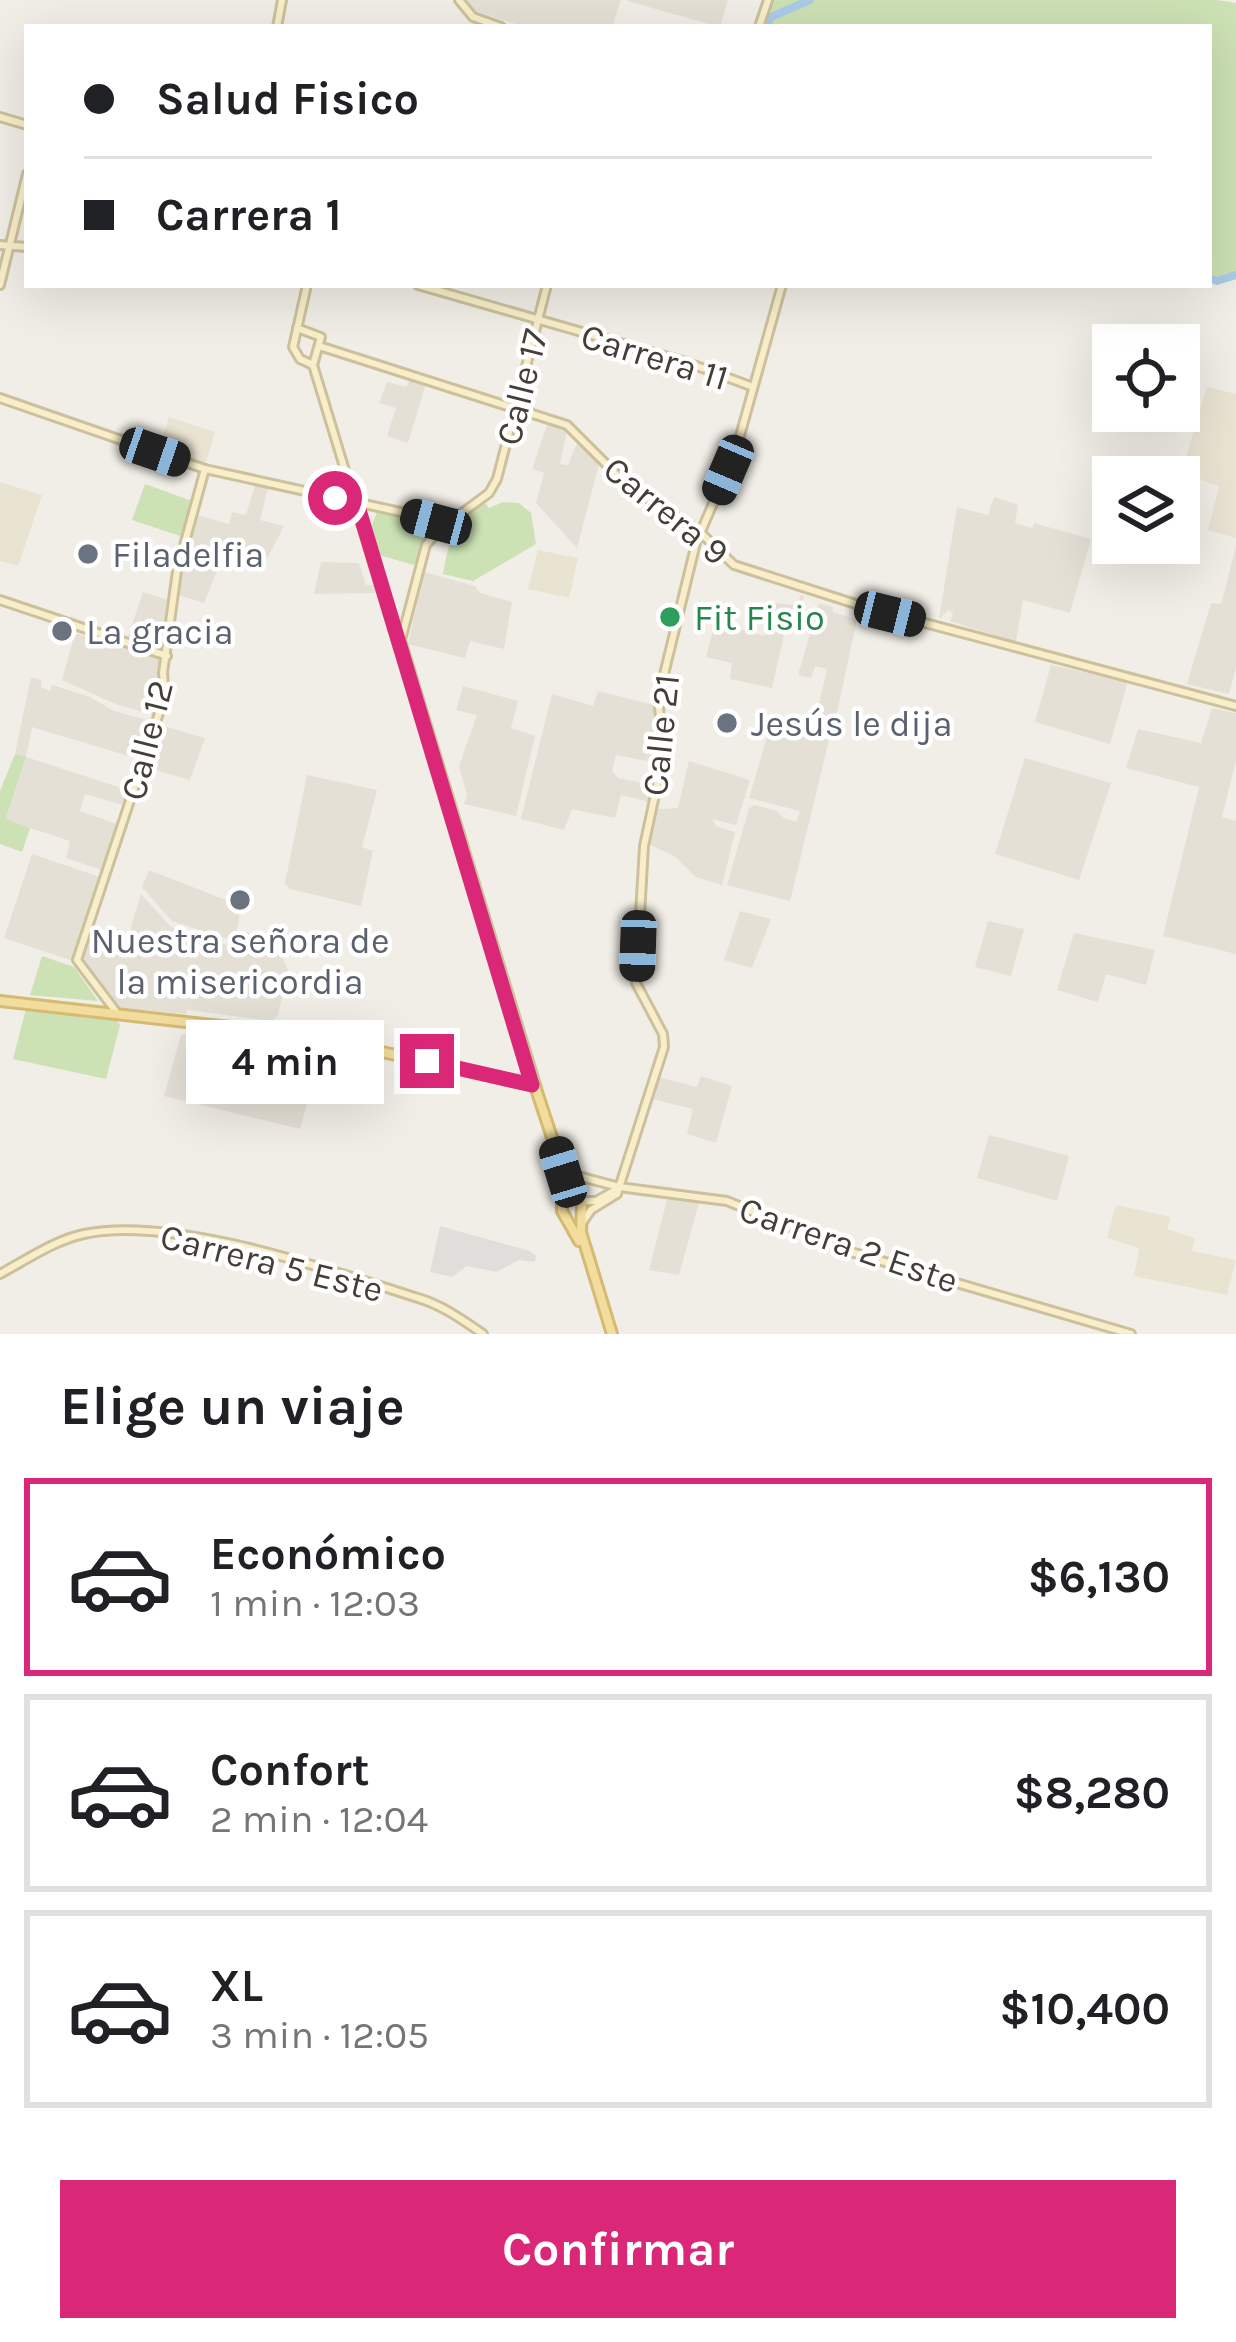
<!DOCTYPE html>
<html lang="es">
<head>
<meta charset="utf-8">
<style>
	:root { --surface:#fff; --page:#f6f6f6; --text:#202124; --muted:#757577; --line:#e0e0e0; --accent:#db2777 }
	body { margin:0; font-family:Karla,sans-serif; background:var(--page); color:var(--text); height:100vh; display:flex; flex-direction:column; font-size:45px; white-space:nowrap }
	* { box-sizing:border-box; margin:0 }
	p { font-size:39px; color:var(--muted) }
	.icon { flex:none; width:66px; height:66px; fill:none; stroke:currentColor; stroke-width:2; stroke-linecap:round; stroke-linejoin:round }
	.map { position:relative; height:1334px; overflow:hidden }
	.details { display:flex; flex-direction:column; background:var(--surface); flex:1 }
	.details>* { flex:none }
	.guide { position:absolute; left:24px; top:24px; width:1188px; height:264px; border-radius:0px; box-shadow:0 12px 48px #0002; display:grid; align-content:center; height:264px; padding:0 60px; background:var(--surface) }
	.buttons { position:absolute; left:1092px; top:324px; display:grid; gap:24px }
	.buttons a { display:grid; place-items:center; width:108px; height:108px; border-radius:0px; background:var(--surface); box-shadow:0 12px 48px #0002; font-size:60px }
	.end { position:absolute; width:54px; height:54px; margin:-27px; border:15px solid #db2777; background:#fff; box-shadow:0 0 0 6px #fff }
	.from { border-radius:50% }
	.bubble { position:absolute; height:84px; border-radius:0px; background:var(--surface); box-shadow:0 12px 48px #0002; font-size:39px; font-weight:700; line-height:84px; text-align:center }
	.car { position:absolute; width:36px; height:72px; margin:-36px -18px; border-radius:15px; box-shadow:0 0 9px 3px #0007; background:linear-gradient(#222 24%,#8ab4d8 0 40%,#222 0 76%,#8ab4d8 0 86%,#222 0) }
	.guide b { display:flex; align-items:center; gap:42px; height:114px; font-size:45px }
	.guide b+b { border-top:3px solid var(--line) }
	.guide i { width:30px; height:30px; background:var(--text) }
	ul { padding:0; list-style:none }
	li { display:flex; align-items:center; gap:36px; height:198px; margin:0 24px 18px; padding:0 36px; border:6px solid var(--line); border-radius:0px }
	li div { flex:1 }
	li b { display:block; font-size:45px }
	li em { font-style:normal; font-weight:700 }
	li.current { border-color:var(--accent) }
	li>.icon { width:108px; height:108px; stroke-width:1.5 }
	h2 { padding:0 60px; font-size:54px; line-height:144px }
	.primary-button { display:flex; gap:24px; margin-top:auto; padding:24px 60px }
	.primary-button a { flex:1; height:138px; border-radius:0px; background:var(--accent); color:#fff; font-size:48px; font-weight:700; line-height:138px; text-align:center }
	.map>svg:first-child { display:block }
</style>
</head>
<body>
<div class="map">
<svg width="1236" height="1334" viewBox="0 0 1236 1334">
	<rect width="100%" height="100%" fill="#f1eee7"/>
	<g fill="#e4e0d6">
		<path d="M466,0H621L612,27H525L475,11Z"/>
		<path d="M728,0L720,27L627,1L628,0Z"/>
		<path d="M410,379L426,384L408,443L387,436L396,408L379,403L387,382L407,387Z"/>
		<path d="M548,422L567,430L560,464L568,465L578,441L599,464L577,548L536,503L544,473L532,469Z"/>
		<path d="M255,485L268,488L260,520L284,526L268,557L228,545L204,603L179,595L184,548L194,514L229,524L232,512L246,515Z"/>
		<path d="M994,497L1018,505L1015,523L1032,528L1034,523L1091,539L1070,613L1023,600L1016,642L950,621L953,614L949,610L939,619L957,507L988,515Z"/>
		<path d="M1236,546V668L1229,694L1187,684L1211,603L1220,604L1222,601Z"/>
		<path d="M321,562L359,563L366,585H376L378,593L314,594Z"/>
		<path d="M424,572L475,586L480,593L512,602L504,649L470,641L465,658L408,644Z"/>
		<path d="M143,592L171,601L166,653L127,640Z"/>
		<path d="M801,595L804,596L799,610L790,608L772,688L730,679L732,663L706,657L715,622L764,636L775,603L797,605Z"/>
		<path d="M819,603L833,607V612L857,620L832,735L813,730L827,669L815,666L811,678L798,675Z"/>
		<path d="M75,633L163,660L160,676L163,694L156,716L116,704L62,680Z"/>
		<path d="M1051,665L1128,681L1110,744L1035,722Z"/>
		<path d="M31,677L41,680V687L50,691L52,685L90,697L114,711L154,722L148,739L139,737L132,757L32,727L26,757L131,791L126,806L85,794L80,811L119,825L102,870L66,858L70,841L6,820L26,758L15,754Z"/>
		<path d="M463,686L518,701L511,728L535,736L516,816L464,804L467,795L459,766L477,715L456,710Z"/>
		<path d="M598,691L654,705L660,749L658,763L616,755L612,771L618,778L653,785L650,802L621,795L615,818L572,809L564,830L521,819L552,694L593,706Z"/>
		<path d="M1212,708L1236,713V760L1222,817L1236,821V954L1163,936L1199,787L1126,768L1138,729L1201,743Z"/>
		<path d="M160,725L205,738L190,780L155,770L153,777L145,774Z"/>
		<path d="M770,727L829,740L790,901L727,885L749,808L755,805L777,811L784,818L796,822L800,811L749,798Z"/>
		<path d="M1025,758L1111,783L1079,880L995,854Z"/>
		<path d="M689,761L750,780L736,825L712,819L716,826L735,832L722,885L696,877L674,856L650,845L658,809L678,808Z"/>
		<path d="M307,775L377,790L362,847L373,851L361,906L290,889L285,883Z"/>
		<path d="M32,854L100,877L73,961L4,938Z"/>
		<path d="M149,870L241,906L237,930L265,937L263,947L279,951L288,970L278,1015L272,1021L187,1010L186,1014L117,1008L80,963L92,931L126,943L141,894L171,927L233,947L234,941L172,921L142,887Z"/>
		<path d="M740,911L771,919L752,968L724,960Z"/>
		<path d="M988,921L1024,929L1011,976L975,967Z"/>
		<path d="M1074,933L1155,950L1146,985L1106,974L1098,1002L1057,990Z"/>
		<path d="M198,1029L322,1049L300,1129L164,1096L181,1035Z"/>
		<path d="M701,1076L732,1086L716,1143L687,1134L693,1109L652,1099L659,1077L697,1087Z"/>
		<path d="M989,1135L1069,1156L1057,1201L977,1178Z"/>
		<path d="M668,1196L700,1199L679,1275L649,1270Z"/>
	</g>
	<g fill="#e9e3d2">
		<path d="M1207,387L1236,394V538L1208,530L1219,486L1181,473Z"/>
		<path d="M169,417L215,432L205,465L158,450Z"/>
		<path d="M0,482L42,495L18,566L0,561Z"/>
		<path d="M538,550L578,558L569,598L528,589Z"/>
		<path d="M1116,1205L1171,1217L1167,1229L1195,1238L1192,1251L1236,1260L1227,1295L1134,1276L1139,1248L1107,1238Z"/>
	</g>
	<g fill="#cce1b4">
		<path d="M768,0H1217L1236,3V275L1217,281L1209,278V27H759Z"/>
		<path d="M145,484L192,501L183,533L180,536L132,520Z"/>
		<path d="M503,502L519,503L531,513L536,544L473,581L443,574C449,539 454,522 485,503L489,508Z"/>
		<path d="M377,512L436,524L414,565L379,555L371,527Z"/>
		<path d="M15,754L26,757L6,819L30,828L22,852L0,844V791Z"/>
		<path d="M42,956L74,967L98,1001L30,995Z"/>
		<path d="M26,1009L114,1017L120,1025L106,1079L13,1059Z"/>
	</g>
	<path fill="#e0dedb" d="M440,1226L530,1251L536,1256L535,1262L519,1260L496,1272L467,1266L452,1277L430,1272Z"/>
	<g fill="none" stroke-linecap="round" stroke-linejoin="round">
		<g stroke="#aacce7" stroke-width="8">
			<path d="M766,27L771,17L810,0"/>
			<path d="M1209,278L1217,281L1236,275"/>
		</g>
		<g stroke="#ccc19c" stroke-width="12">
			<g id="secondary">
				<path d="M459,0L473,17L501,27"/>
				<path d="M277,27L282,0"/>
				<path d="M759,27L768,0"/>
				<path d="M0,117L27,125"/>
				<path d="M0,245L27,247"/>
				<path d="M0,285L27,174"/>
				<path d="M307,285L293,347L300,359L313,365"/>
				<path d="M418,285L686,362L753,387"/>
				<path d="M297,328L321,337L313,365"/>
				<path d="M319,346L567,425L626,484L701,533L734,565L865,607L1236,706"/>
				<path d="M313,365L399,648"/>
				<path d="M0,398L205,469L446,522"/>
				<path d="M0,600L167,656"/>
				<path d="M431,753L476,901"/>
				<path d="M489,942L497,970"/>
				<path d="M117,1013L77,960L165,695L163,673L177,571L205,469"/>
				<path d="M537,1088L401,640L426,545L439,530L489,493L497,479L547,285"/>
				<path d="M563,1172L619,1187L727,1201L851,1252L1131,1334"/>
				<path d="M579,1201H596L616,1190"/>
				<path d="M582,1223L591,1210L617,1194L664,1047L663,1034L636,983L644,846L664,753L658,699L696,543L736,450L782,285"/>
				<path d="M0,1274C26,1260 55,1240 84,1234C173,1215 330,1270 418,1298C442,1305 463,1320 483,1334"/>
			</g>
		</g>
		<g stroke="#d5ba71" stroke-width="14">
			<g id="primary">
				<path d="M0,1001L310,1036L535,1086L568,1186L582,1204L581,1232L612,1334"/>
				<path d="M562,1184V1211L579,1241"/>
			</g>
		</g>
		<use href="#secondary" stroke="#f8eeca" stroke-width="6"/>
		<use href="#primary" stroke="#f2dd9f" stroke-width="8"/>
	</g>
	<g fill="none" stroke-linecap="round" stroke-linejoin="round">
		<path stroke="#db2777" stroke-width="15" d="M335,498L356,500L532,1085L427,1061"/>
	</g>
	<g fill="#6b7280" stroke="#fff" stroke-width="4.5">
		<circle cx="88" cy="554" r="12"/>
		<circle cx="62" cy="631" r="12"/>
		<circle cx="727" cy="723" r="12"/>
		<circle cx="240" cy="900" r="12"/>
	</g>
	<circle fill="#2e9e5b" stroke="#fff" stroke-width="4.5" cx="670" cy="617" r="12"/>
	<g text-anchor="middle" stroke-width="9" stroke-linejoin="round" paint-order="stroke">
		<g font-size="36" fill="#433f37" stroke="#fff">
			<text transform="translate(655 356) rotate(17)" y="13">Carrera 11</text>
			<text transform="translate(521 387) rotate(-76)" y="13">Calle 17</text>
			<text transform="translate(667 510) rotate(39)" y="13">Carrera 9</text>
			<text transform="translate(660 735) rotate(-84)" y="13">Calle 21</text>
			<text transform="translate(146 740) rotate(-76)" y="13">Calle 12</text>
			<text transform="translate(849 1244) rotate(19)" y="13">Carrera 2 Este</text>
			<text transform="translate(272 1262) rotate(14)" y="13">Carrera 5 Este</text>
		</g>
		<g font-size="36" fill="#5b616d" stroke="#fff" text-anchor="start">
			<text x="112" y="567">Filadelfia</text>
			<text x="86" y="644">La gracia</text>
			<text x="751" y="736">Jesús le dija</text>
			<text x="240" y="953" text-anchor="middle">Nuestra señora de<tspan x="240" dy="41">la misericordia</tspan></text>
		</g>
		<g font-size="36" fill="#27864d" stroke="#fff" text-anchor="start">
			<text x="694" y="630">Fit Fisio</text>
		</g>
	</g>
</svg>
<div class="buttons">
<a><svg class="icon" aria-label="locate" viewBox="0 0 24 24"><circle cx="12" cy="12" r="6"/><path d="M12 2v4M12 18v4M2 12h4M18 12h4"/></svg></a>
<a><svg class="icon" aria-label="layers" viewBox="0 0 24 24"><path d="M12 4l9 5-9 5-9-5zM3 14l9 5 9-5"/></svg></a>
</div>
<i class="end from" style="left:335px;top:498px"></i>
<i class="end" style="left:427px;top:1061px"></i>
<div class="bubble" style="left:186px;top:1020px;width:198px">4 min</div>
<i class="car" style="left:155px;top:452px;rotate:109deg"></i>
<i class="car" style="left:728px;top:470px;rotate:203deg"></i>
<i class="car" style="left:436px;top:522px;rotate:285deg"></i>
<i class="car" style="left:890px;top:614px;rotate:104deg"></i>
<i class="car" style="left:638px;top:946px;rotate:182deg"></i>
<i class="car" style="left:563px;top:1172px;rotate:343deg"></i>
<div class="guide">
<b><i class="from"></i>Salud Fisico</b>
<b><i></i>Carrera 1</b>
</div>
</div>
<section class="details">
<h2>Elige un viaje</h2>
<ul>
<li class="current"><svg class="icon" aria-label="car" viewBox="0 0 24 24"><path d="M5 17H2v-5l4-1 3-4h7l3 4 3 1v5h-3M9 17h6M6 11h13"/><circle cx="7" cy="17" r="2"/><circle cx="17" cy="17" r="2"/></svg><div><b>Económico</b><p>1 min · 12:03</p></div><em>$6,130</em></li>
<li><svg class="icon" aria-label="car" viewBox="0 0 24 24"><path d="M5 17H2v-5l4-1 3-4h7l3 4 3 1v5h-3M9 17h6M6 11h13"/><circle cx="7" cy="17" r="2"/><circle cx="17" cy="17" r="2"/></svg><div><b>Confort</b><p>2 min · 12:04</p></div><em>$8,280</em></li>
<li><svg class="icon" aria-label="car" viewBox="0 0 24 24"><path d="M5 17H2v-5l4-1 3-4h7l3 4 3 1v5h-3M9 17h6M6 11h13"/><circle cx="7" cy="17" r="2"/><circle cx="17" cy="17" r="2"/></svg><div><b>XL</b><p>3 min · 12:05</p></div><em>$10,400</em></li>
</ul>
<div class="primary-button"><a>Confirmar</a></div>
</section>
</body>
</html>
